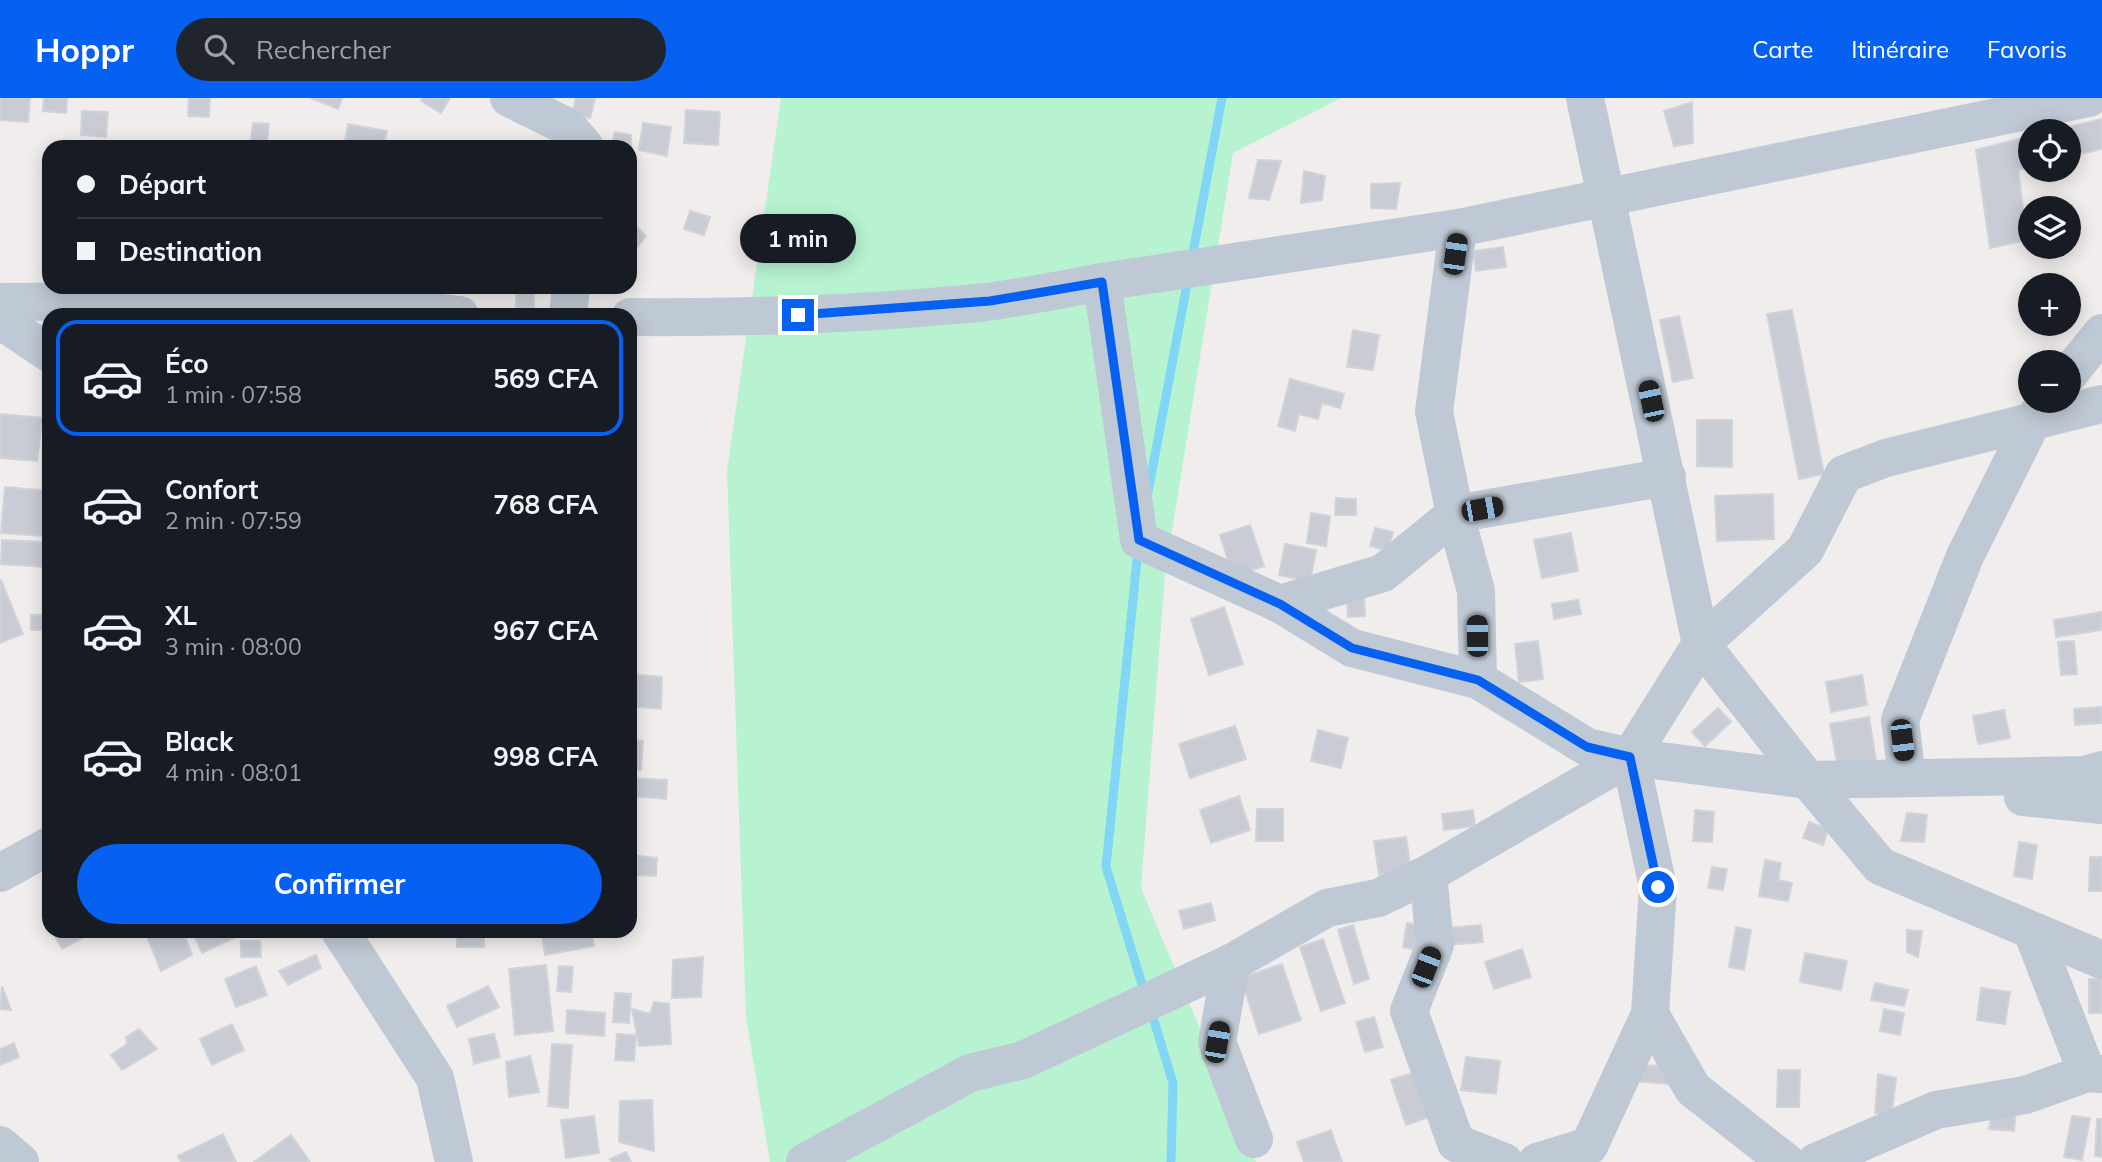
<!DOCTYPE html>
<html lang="fr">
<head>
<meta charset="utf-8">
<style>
	:root { --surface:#171b24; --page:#20242c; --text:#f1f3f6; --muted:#9ea1a6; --line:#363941; --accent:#0660f2 }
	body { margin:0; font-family:Mulish,sans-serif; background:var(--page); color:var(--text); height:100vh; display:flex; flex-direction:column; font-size:26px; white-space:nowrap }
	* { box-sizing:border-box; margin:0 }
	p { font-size:23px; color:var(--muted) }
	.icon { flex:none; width:38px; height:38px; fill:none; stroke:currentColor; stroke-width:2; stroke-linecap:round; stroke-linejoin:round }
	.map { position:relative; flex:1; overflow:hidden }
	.drawer { position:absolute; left:42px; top:210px; width:595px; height:630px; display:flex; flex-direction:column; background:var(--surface); border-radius:21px; box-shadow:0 4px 18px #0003 }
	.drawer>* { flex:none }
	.hud { position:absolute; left:42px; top:42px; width:595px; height:154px; border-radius:21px; box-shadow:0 4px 18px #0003; display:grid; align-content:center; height:154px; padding:0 35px; background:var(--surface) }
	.controls { position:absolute; left:2018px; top:21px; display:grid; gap:14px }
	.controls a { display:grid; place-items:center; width:63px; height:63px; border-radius:50%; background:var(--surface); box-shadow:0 4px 18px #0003; font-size:35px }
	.end { position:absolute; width:32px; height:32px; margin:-16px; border:9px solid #0660f2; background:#fff; box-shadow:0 0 0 4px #fff }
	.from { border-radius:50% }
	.bubble { position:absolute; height:49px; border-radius:24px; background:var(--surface); box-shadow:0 4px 18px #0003; font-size:23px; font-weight:700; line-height:49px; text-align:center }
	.car { position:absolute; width:21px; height:42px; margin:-21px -10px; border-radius:9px; box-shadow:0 0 5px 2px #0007; background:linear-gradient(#222 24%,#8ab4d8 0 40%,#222 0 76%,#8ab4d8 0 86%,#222 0) }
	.hud b { display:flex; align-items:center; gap:24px; height:66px; font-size:26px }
	.hud b+b { border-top:2px solid var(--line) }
	.hud i { width:18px; height:18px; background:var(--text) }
	ul { padding:12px 0 0; list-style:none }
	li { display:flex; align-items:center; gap:21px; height:116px; margin:0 14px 10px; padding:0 21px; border:4px solid transparent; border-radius:21px }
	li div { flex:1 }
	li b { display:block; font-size:26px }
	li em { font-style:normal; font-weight:700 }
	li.on { border-color:var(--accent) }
	li>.icon { width:63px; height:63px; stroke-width:1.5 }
	.button { display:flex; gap:14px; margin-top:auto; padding:14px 35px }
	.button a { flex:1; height:80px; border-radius:42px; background:var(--accent); color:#fff; font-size:28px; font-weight:700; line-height:80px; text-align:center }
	header { display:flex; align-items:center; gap:42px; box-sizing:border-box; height:98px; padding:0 35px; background:var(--accent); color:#fff }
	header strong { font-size:33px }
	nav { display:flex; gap:38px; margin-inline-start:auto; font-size:24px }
	.search { width:490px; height:63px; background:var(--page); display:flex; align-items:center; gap:18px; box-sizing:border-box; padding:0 24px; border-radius:38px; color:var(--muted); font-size:26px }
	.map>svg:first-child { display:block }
</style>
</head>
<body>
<header>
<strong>Hoppr</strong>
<div class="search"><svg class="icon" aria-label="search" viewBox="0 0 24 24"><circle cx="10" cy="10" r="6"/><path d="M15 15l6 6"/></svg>Rechercher</div>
<nav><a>Carte</a><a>Itinéraire</a><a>Favoris</a></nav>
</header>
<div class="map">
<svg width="2102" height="1064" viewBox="0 0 2102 1064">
	<rect width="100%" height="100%" fill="#f1eded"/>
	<path fill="#b7f3d1" d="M781,0H1341L1233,55L1165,476L1141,790L1256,1064H770L746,919L727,372Z"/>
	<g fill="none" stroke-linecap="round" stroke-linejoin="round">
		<g stroke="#7fd6f5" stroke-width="9">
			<path d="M1192,160L1222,0"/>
			<path d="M1148,394L1188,181"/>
			<path d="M1138,452L1106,769L1145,896"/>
			<path d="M1151,913L1173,985L1171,1064"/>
		</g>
	</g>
	<g fill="#c9ccd4" stroke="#d1d3da" stroke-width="2">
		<path d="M0,0H30L28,24L0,22Z"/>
		<path d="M44,0H67L66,15L43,13Z"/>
		<path d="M189,0H210L209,19L188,18Z"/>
		<path d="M311,0H342L338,11Z"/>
		<path d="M423,0H450L441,15L421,3Z"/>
		<path d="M576,0H595L590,20L572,16Z"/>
		<path d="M1692,4L1693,45L1674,48L1664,13Z"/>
		<path d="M686,12L720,14L718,47L684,45Z"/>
		<path d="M82,13L108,14L106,39L81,37Z"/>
		<path d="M2102,21V51L2068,59V33H2051Z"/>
		<path d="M253,25L269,26L267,45L283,49H250Z"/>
		<path d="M643,25L671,29L667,58L639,52Z"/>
		<path d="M348,26L387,33L383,49H344Z"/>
		<path d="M615,34L631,37V52L630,49H611Z"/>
		<path d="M2030,38V69L2018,72L2027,142L1990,150L1976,52Z"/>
		<path d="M1258,62L1281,63L1269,102L1249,100Z"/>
		<path d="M1304,73L1325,78L1322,102L1301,105Z"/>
		<path d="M1400,85L1396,111L1371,110V86Z"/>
		<path d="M690,113L710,119L704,137L684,131Z"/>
		<path d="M630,122L646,138L630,158Z"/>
		<path d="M1503,149L1506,169L1476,173L1473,153Z"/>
		<path d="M516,193H534V209L516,210Z"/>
		<path d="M1792,212L1824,376L1799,381L1767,216Z"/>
		<path d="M1679,218L1693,280L1673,284L1660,222Z"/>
		<path d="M1353,232L1379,237L1373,272L1347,269Z"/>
		<path d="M1290,281L1344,296L1340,310L1322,305L1318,321L1299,316L1295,333L1278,328Z"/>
		<path d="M0,316L42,320L37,363L0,360Z"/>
		<path d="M1697,322H1732V369L1697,368Z"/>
		<path d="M5,389L49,393L45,438L1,435Z"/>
		<path d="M1773,396L1774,441L1717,443L1715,398Z"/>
		<path d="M1336,400L1356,401V417H1335Z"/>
		<path d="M1311,415L1330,418L1326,448L1307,445Z"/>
		<path d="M1250,427L1264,468L1233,478L1220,437Z"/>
		<path d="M1375,430L1393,434L1388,453L1370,448Z"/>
		<path d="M1571,435L1578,473L1542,480L1534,442Z"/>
		<path d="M2,442L44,444L43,469L1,466Z"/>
		<path d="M1285,446L1316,452L1310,484L1279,477Z"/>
		<path d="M1,482L23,536L0,545V483Z"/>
		<path d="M1364,499L1365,518L1348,519L1347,500Z"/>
		<path d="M1578,502L1581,516L1554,521L1552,506Z"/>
		<path d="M1224,509L1243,566L1209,577L1191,521Z"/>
		<path d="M2102,514V532L2056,539L2054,522Z"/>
		<rect x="31" y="517" width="18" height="15"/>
		<path d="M1538,543L1543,581L1519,584L1515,546Z"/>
		<path d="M2074,543L2077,576L2061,577L2058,544Z"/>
		<path d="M630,576L662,579L661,611L630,608Z"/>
		<path d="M1862,577L1867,607L1831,614L1826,584Z"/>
		<path d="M2102,609V625L2075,627L2074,611Z"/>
		<path d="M1718,610L1731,624L1705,648L1692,634Z"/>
		<path d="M2004,612L2010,640L1978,646L1973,618Z"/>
		<path d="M1869,619L1877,669L1839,676L1830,626Z"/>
		<path d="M1235,628L1246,661L1190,680L1179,646Z"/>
		<path d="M1318,632L1348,640L1341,670L1311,663Z"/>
		<path d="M630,642L643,643L641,672H630Z"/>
		<path d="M630,680L667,682L666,701L630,698Z"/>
		<path d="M1239,698L1250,732L1211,745L1200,712Z"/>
		<path d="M1257,711H1283V743H1256Z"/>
		<path d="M1473,712L1475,728L1444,732L1442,716Z"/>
		<path d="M1695,712L1714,714L1712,744L1693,743Z"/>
		<path d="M1907,715L1927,717L1924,744L1901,743Z"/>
		<path d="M1809,724L1828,731L1823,747L1803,740Z"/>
		<path d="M1406,739L1411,773L1379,777L1374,743Z"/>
		<path d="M2019,744L2037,747L2032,781L2014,778Z"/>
		<path d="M638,758L657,760L656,778L637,777Z"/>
		<path d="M2090,759H2102V793H2089Z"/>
		<path d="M1765,762L1781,765L1778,782L1792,785L1788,803L1759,798Z"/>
		<path d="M1712,769L1727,771L1723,792L1708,790Z"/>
		<path d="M1211,805L1215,822L1184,831L1179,813Z"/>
		<path d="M1407,825L1424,828L1420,853L1403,849Z"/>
		<path d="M1353,827L1369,881L1354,886L1338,832Z"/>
		<path d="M1481,827L1483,844L1447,847L1446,830Z"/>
		<path d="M1736,829L1751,832L1744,872L1729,869Z"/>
		<path d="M1907,832L1922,833L1918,859L1907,854Z"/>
		<path d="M70,833H91L92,835L62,851L56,840Z"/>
		<path d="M145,833H183L192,857L161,873Z"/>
		<path d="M192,833H248L202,855Z"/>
		<rect x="457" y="833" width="27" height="16"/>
		<path d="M541,833H591L594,848L545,857Z"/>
		<path d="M1323,841L1345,905L1321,913L1300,849Z"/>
		<path d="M241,843H260L261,859H241Z"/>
		<path d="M1522,851L1531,879L1494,891L1485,864Z"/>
		<path d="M1805,855L1847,863L1841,892L1800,884Z"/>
		<path d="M316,857L321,870L288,887L279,873Z"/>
		<path d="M703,859L701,899L672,900L673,862Z"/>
		<path d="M1282,866L1301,922L1259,936L1241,880Z"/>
		<path d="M546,867L553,933L515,937L509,871Z"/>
		<path d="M256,868L267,897L236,909L225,881Z"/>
		<path d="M559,868L573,869L571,894L557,893Z"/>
		<rect x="2089" y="881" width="13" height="34"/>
		<path d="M1875,885L1908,892L1904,908L1871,902Z"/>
		<path d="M2,888L11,912L0,911Z"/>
		<path d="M488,888L499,909L457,929L447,908Z"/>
		<path d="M1981,890L2010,894L2005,926L1977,922Z"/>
		<path d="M615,895L631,896L629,925L613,924Z"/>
		<path d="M654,904L669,906L671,946L639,948L632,911L650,916Z"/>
		<path d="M1884,911L1904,915L1900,937L1880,933Z"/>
		<path d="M567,912L605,915L604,938L566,935Z"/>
		<path d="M1374,919L1383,949L1365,954L1356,924Z"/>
		<path d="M232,926L244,952L212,967L200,941Z"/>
		<path d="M139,931L157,951L122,972L111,957L127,946L126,939Z"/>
		<path d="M494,936L500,959L474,966L469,941Z"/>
		<path d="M617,936L636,937L634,963L615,962Z"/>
		<path d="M14,945L19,959L0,967V951Z"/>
		<path d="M552,946L572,947L568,1010L548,1008Z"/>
		<path d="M530,958L539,994L509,999L506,964Z"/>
		<path d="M1466,959L1500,963L1496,996L1461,992Z"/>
		<path d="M1632,967L1671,968L1669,986L1631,983Z"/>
		<path d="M1421,972L1435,1017L1406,1027L1391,982Z"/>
		<path d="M1778,972H1800L1799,1009H1777Z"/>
		<path d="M1878,976L1896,980L1892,1015H1875Z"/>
		<path d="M652,1002L654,1053L619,1044L620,1003Z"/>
		<path d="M1993,1007L2016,1010L2014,1033L1989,1031Z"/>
		<path d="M594,1018L599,1055L566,1060L561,1022Z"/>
		<path d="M2072,1018L2090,1020L2082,1062L2064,1059Z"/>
		<path d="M2097,1021H2102V1059L2095,1058Z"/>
		<path d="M1331,1032L1342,1064H1304L1297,1044Z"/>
		<path d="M223,1036L236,1064H181L178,1058Z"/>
		<path d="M291,1037L310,1064H254Z"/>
		<path d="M626,1054L631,1064H612L610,1061Z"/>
	</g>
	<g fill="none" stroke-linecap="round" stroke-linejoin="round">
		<g stroke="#bfc9d5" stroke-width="38">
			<path d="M509,0L568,29L585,49"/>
			<path d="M1585,0L1701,546L1808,682L1880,768L2102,862"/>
			<path d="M1458,130L1434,314L1455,416L1476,493L1478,582"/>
			<path d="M1102,184L1458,130L2089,0"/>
			<path d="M0,204L142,203L260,214L426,213L460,217"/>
			<path d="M568,217L571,189"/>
			<path d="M630,219C749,220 868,216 986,204C1025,199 1064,191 1102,184L1139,442L1280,506L1352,550L1478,582L1587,649L1630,659L1808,682L2085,677L2102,672"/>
			<path d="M0,222L49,255"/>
			<path d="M2068,277L2102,235"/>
			<path d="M1280,506L1383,475L1455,416L1667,379"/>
			<path d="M1907,680L1900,622L1965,458L2032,324L2041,312"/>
			<path d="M2023,699L2102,707"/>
			<path d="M0,775L49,748"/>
			<path d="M1428,776L1435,847L1409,913L1456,1045L1504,1064"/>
			<path d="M340,833L435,980L454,1064"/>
			<path d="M2032,833L2087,975L2102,976"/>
			<path d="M1650,916L1693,991L1786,1064"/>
			<path d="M1254,1041L1217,944L1231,865L1327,810L1378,800L1428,776L1630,659"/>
			<path d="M0,1047L20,1064"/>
			<path d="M805,1064L970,975L1023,962L1231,865"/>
			<path d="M1537,1064L1589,1048L1650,916L1658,789L1630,659L1701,546L1805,452L1844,376L1886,360L2102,306"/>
			<path d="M1816,1064L1936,1012L2025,997L2087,975"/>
		</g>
	</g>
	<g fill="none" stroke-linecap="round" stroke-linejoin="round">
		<path stroke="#0660f2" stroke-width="9" d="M798,217L990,203L1102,184L1139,442L1280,506L1352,550L1478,582L1587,649L1630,659L1658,789"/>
	</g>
</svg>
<div class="controls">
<a><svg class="icon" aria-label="locate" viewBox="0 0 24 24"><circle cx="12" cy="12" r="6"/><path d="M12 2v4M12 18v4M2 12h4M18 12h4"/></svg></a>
<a><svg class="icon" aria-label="layers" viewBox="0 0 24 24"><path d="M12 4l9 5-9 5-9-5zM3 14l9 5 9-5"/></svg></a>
<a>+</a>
<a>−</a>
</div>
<i class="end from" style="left:1658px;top:789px"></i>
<i class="end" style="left:798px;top:217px"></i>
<div class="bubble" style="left:740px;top:116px;width:116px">1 min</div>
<i class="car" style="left:1455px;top:156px;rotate:8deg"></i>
<i class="car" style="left:1651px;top:303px;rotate:348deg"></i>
<i class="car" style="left:1482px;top:411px;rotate:80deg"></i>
<i class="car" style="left:1477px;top:538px;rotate:359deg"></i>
<i class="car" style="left:1902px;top:642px;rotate:173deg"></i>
<i class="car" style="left:1426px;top:869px;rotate:21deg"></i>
<i class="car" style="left:1217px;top:944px;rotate:10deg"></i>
<div class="hud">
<b><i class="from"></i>Départ</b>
<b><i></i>Destination</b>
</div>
<section class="drawer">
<ul>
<li class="on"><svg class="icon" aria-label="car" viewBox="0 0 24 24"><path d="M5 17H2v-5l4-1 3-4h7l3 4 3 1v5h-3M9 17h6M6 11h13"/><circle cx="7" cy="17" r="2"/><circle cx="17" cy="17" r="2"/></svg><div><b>Éco</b><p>1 min · 07:58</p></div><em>569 CFA</em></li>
<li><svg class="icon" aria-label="car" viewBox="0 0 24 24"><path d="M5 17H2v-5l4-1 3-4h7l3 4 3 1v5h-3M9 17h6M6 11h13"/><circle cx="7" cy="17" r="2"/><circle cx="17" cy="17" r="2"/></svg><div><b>Confort</b><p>2 min · 07:59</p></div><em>768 CFA</em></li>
<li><svg class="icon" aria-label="car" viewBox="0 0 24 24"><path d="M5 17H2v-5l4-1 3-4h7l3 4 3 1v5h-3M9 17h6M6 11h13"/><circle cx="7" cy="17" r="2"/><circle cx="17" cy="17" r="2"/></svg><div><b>XL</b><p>3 min · 08:00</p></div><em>967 CFA</em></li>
<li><svg class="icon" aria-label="car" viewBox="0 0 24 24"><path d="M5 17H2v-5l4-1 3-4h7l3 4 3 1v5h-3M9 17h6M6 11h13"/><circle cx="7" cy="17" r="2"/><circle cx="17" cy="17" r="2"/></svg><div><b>Black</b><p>4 min · 08:01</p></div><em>998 CFA</em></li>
</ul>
<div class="button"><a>Confirmer</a></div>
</section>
</div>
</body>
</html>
